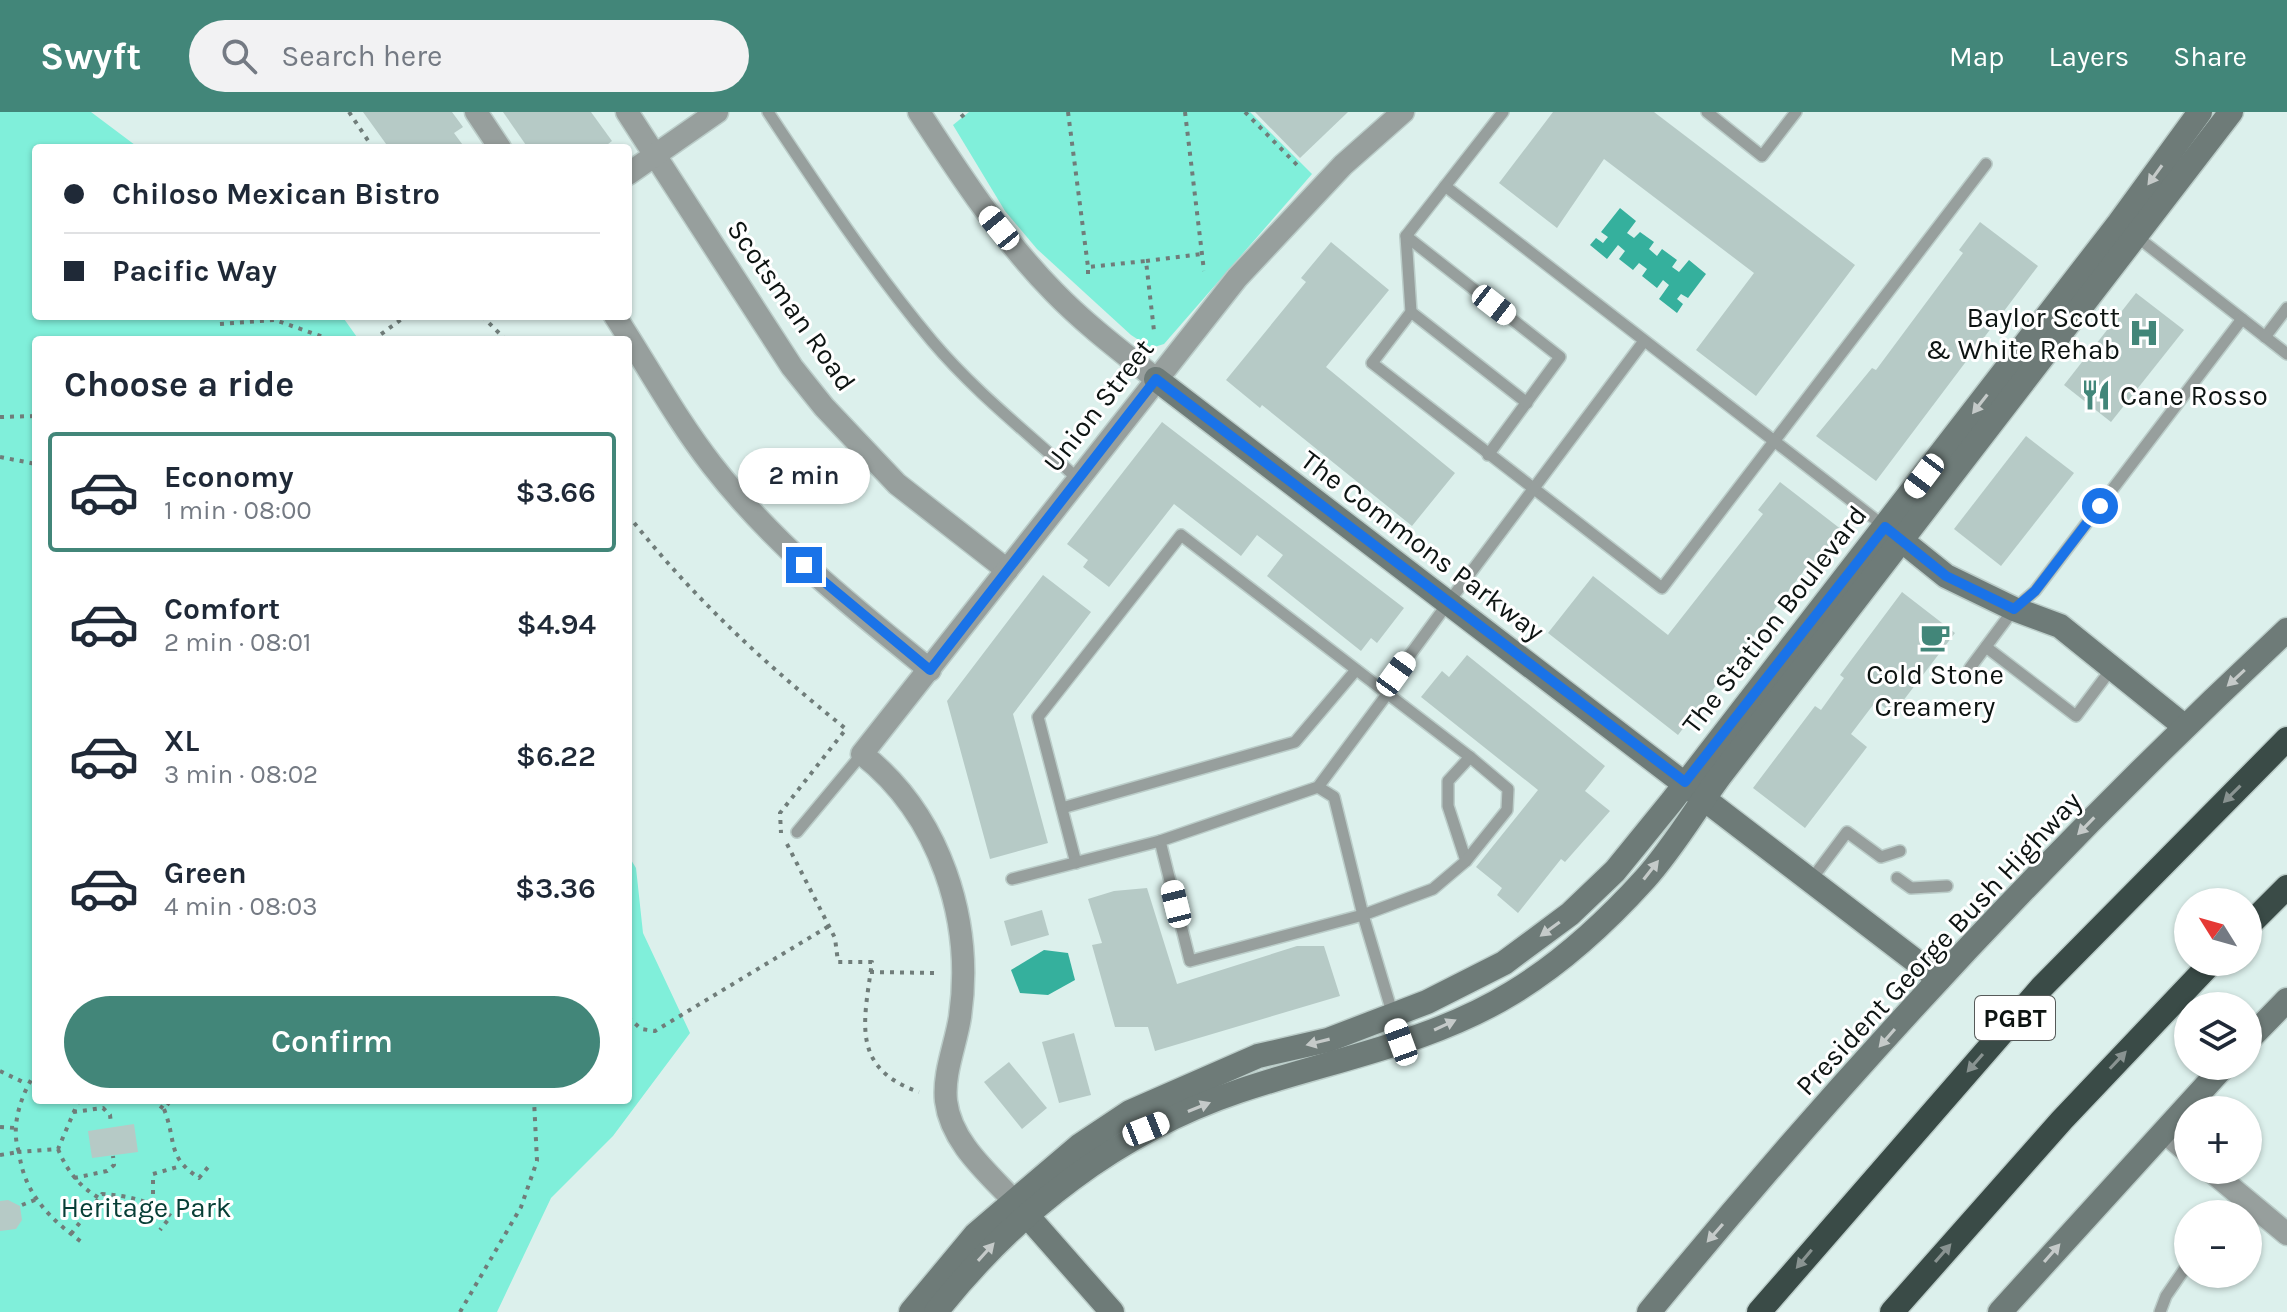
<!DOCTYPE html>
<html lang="en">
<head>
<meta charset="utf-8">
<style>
	:root { --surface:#fff; --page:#f2f2f3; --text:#1f2937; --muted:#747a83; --line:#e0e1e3; --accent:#428679 }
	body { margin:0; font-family:Karla,sans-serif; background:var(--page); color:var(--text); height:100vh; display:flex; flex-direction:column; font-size:30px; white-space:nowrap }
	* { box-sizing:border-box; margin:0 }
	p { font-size:26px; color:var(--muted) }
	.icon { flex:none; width:44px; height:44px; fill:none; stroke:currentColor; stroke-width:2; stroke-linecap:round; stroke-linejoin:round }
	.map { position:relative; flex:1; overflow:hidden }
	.panel { position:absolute; left:32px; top:224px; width:600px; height:768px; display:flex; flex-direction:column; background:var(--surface); border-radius:8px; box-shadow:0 2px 6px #0004 }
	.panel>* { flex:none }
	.banner { position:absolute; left:32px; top:32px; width:600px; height:176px; border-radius:8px; box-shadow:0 2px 6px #0004; display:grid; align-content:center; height:176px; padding:0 32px; background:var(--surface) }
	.needle { width:52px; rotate:307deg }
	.tools { position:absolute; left:2174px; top:776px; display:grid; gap:16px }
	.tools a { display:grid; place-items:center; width:88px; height:88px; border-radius:50%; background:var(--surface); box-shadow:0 2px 6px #0004; font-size:40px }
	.end { position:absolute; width:36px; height:36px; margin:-18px; border:10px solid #1a73e8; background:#fff; box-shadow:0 0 0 4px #fff }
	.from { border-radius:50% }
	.bubble { position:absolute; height:56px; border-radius:28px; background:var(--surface); box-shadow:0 2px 6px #0004; font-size:26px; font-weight:600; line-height:56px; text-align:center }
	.car { position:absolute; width:24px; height:48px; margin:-24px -12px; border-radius:10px; box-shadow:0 0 6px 2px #0007; background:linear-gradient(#fff 24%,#345 0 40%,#fff 0 76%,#345 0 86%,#fff 0) }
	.banner b { display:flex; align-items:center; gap:28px; height:76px; font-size:30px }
	.banner b+b { border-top:2px solid var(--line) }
	.banner i { width:20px; height:20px; background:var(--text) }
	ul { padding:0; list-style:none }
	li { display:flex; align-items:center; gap:24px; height:120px; margin:0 16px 12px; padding:0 16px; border:4px solid transparent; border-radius:8px }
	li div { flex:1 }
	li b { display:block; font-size:30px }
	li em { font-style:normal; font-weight:600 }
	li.on { border-color:var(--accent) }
	li>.icon { width:72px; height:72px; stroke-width:1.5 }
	h2 { padding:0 32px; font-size:36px; line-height:96px }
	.action { display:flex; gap:16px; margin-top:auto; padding:16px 32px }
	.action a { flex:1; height:92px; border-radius:48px; background:var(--accent); color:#fff; font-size:32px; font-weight:600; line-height:92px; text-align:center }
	header { display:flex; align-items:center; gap:48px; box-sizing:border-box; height:112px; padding:0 40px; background:var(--accent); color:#fff }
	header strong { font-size:38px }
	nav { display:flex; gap:44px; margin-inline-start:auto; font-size:28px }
	.search { width:560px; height:72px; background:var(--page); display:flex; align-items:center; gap:20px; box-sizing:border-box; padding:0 28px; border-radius:44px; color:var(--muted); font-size:30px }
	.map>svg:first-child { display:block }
</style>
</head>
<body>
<header>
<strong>Swyft</strong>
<div class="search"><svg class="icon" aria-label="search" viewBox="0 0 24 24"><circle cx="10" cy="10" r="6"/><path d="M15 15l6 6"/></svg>Search here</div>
<nav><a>Map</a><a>Layers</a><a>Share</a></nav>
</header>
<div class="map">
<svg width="2287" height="1200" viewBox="0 0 2287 1200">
	<rect width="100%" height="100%" fill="#dcf0ec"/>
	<g fill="#80efda">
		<path d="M0,0H91L139,36H36V204H342L359,228H36V988H628V743L636,756L643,821L690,921L613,1024L551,1086L497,1200H0Z"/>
		<path d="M969,0H1250L1312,62L1164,232L1151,236L1131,223L1037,137L1005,99L953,13Z"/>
	</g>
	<g fill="#35b09d">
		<path d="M1620,96L1636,109L1627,121L1634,126L1640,120L1654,130L1649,137L1657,144L1662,137L1677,148L1672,155L1679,160L1689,148L1706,162L1688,186L1681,182L1677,187L1683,192L1677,201L1659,187L1669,173L1663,168L1657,176L1642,164L1647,157L1639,151L1633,158L1619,147L1625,139L1618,133L1607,147L1590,133L1596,126L1603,131L1608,125L1601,120Z"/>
		<path d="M1044,838L1068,841L1075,868L1048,883L1020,881L1011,858Z"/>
	</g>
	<g fill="#b6cac6">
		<path d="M363,0H452L463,15L454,21L465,36H389Z"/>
		<path d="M503,0H591L612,29L603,36H528Z"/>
		<path d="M1255,0H1348L1300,46Z"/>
		<path d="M1553,0H1654L1855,153L1756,284L1696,238L1754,161L1604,47L1557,116L1499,71Z"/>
		<path d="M1980,110L2038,154L1876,369L1816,324L1872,256L1876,258L1963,141L1959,138Z"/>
		<path d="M1331,130L1389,178L1326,255L1455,361L1412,414L1262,293L1260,296L1226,268L1306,170L1301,166Z"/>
		<path d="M2136,181L2184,218L2111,310L2064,273Z"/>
		<path d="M1162,310L1404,496L1377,531L1371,526L1361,539L1267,464L1283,443L1257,423L1241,444L1174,392L1109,475L1083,455L1088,448L1067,432Z"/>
		<path d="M2026,324L2074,361L2001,454L1954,417Z"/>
		<path d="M1780,370L1842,418L1806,463L1803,460L1678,623L1548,521L1593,464L1668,523L1763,402L1758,398Z"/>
		<path d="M1043,463L1091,500L1013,602L1048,731L990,747L947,589Z"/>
		<path d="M1902,480L1955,521L1893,602L1876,589L1851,622L1867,635L1805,716L1753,676L1815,594L1821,598L1844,566L1840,563Z"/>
		<path d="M1467,543L1605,654L1585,679L1610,699L1565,750L1561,747L1518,801L1497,783L1502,776L1476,755L1538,678L1421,585L1442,559L1449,565Z"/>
		<path d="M1147,776L1177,872L1297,834H1324L1340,884L1155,939L1148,915H1115L1092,833L1102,831L1088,787L1114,779Z"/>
		<path d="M1042,798L1049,823L1011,834L1004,809Z"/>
		<path d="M1074,921L1091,983L1059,991L1042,930Z"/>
		<path d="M1009,950L1047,996L1022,1017L984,970Z"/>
		<path d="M134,1012L138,1040L92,1046L88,1019Z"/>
		<path d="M8,1088L20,1094L22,1108L16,1117L0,1119V1089Z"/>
	</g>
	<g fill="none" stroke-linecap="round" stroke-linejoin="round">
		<g stroke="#bbcdc9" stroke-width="14">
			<g id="lane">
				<path d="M768,0C820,78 871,156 932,229C975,280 1029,322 1078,367"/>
				<path d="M1503,0L1406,124L1411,200L1372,251L1662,476L1986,52"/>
				<path d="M1707,0L1762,44L1796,0"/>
				<path d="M1445,74L1884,414"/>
				<path d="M1406,124L1560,245L1488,343"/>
				<path d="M2136,124L2287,242"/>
				<path d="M1411,200L1527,291"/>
				<path d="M2265,225L2287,196"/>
				<path d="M1986,535L2076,604L2112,556"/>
				<path d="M1970,556L2014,497L2035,479L2242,207"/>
				<path d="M1062,696L1295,630L1356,558"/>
				<path d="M797,720L862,642"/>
				<path d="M1466,749L1448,694V669L1470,645"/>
				<path d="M1076,751L1038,605L1181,423L1470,645L1508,677L1507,698L1466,749L1433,777L1363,803L1334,685L1318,675"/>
				<path d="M1897,766L1911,776L1947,774"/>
				<path d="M1012,767L1160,729"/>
				<path d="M1811,768L1847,720L1881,745L1900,739"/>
				<path d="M1401,930L1363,803L1190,849L1160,729L1318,675L1388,581L1396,562L1448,491L1644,229"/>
				<path d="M2229,1102L2243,1085"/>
				<path d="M2160,1200L2166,1184L2188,1152"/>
			</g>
		</g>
		<g stroke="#bbcdc9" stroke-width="25">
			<g id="street">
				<path d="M476,0L500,36"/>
				<path d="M627,0L792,255L824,295L897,372L1007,458"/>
				<path d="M919,0C960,63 1001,126 1054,180C1085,212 1122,240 1156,267"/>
				<path d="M628,62L717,0"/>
				<path d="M615,204C647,253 676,307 712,353C774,433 852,495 930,558"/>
				<path d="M2164,1020L2188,1040"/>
				<path d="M2210,1058L2287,1122"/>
				<path d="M1014,1089C987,1060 951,1030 946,989C943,961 956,932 960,905C974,808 940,703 862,642L1237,166L1343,53L1403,0"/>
			</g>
		</g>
		<g stroke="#bbcdc9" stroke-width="27">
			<g id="secondary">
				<path d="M1156,267L1939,867"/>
				<path d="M1890,419L1946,464L2014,497L2060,514L2184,614"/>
				<path d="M2248,928L2287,888"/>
				<path d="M1016,1091L1112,1200"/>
				<path d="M911,1200L976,1122L1079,1034L1130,1000L1258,944L1328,928L1427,890L1504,851L1570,802L1615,759L1672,689L2119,111L2200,0"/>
				<path d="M936,1200C1015,1100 1117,1020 1239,979C1330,948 1429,932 1512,881C1560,852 1607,809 1645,767C1673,736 1695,698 1720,664L2231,0"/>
				<path d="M1649,1200C1846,960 2060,730 2287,518"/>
				<path d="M2000,1200L2224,954"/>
			</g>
		</g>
		<g stroke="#bbcdc9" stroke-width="27">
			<g id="highway">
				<path d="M2248,814L2287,775"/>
				<path d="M1759,1200L2042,875L2287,627"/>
				<path d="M1892,1200L2062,1008L2212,850"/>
			</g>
		</g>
		<g stroke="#707d7a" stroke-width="4" stroke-dasharray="4 6" stroke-linecap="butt">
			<path d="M349,0L373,36"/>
			<path d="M1068,0L1088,155"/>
			<path d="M1185,0L1204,159"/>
			<path d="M1245,0L1300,56"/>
			<path d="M961,5L967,0"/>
			<path d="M1146,149L1202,142"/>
			<path d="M1088,162V155L1146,149L1154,219"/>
			<path d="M482,204L506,228"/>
			<path d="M220,212L275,208L332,228"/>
			<path d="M373,228L406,204"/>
			<path d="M0,305L36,304"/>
			<path d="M0,345L36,352"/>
			<path d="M628,403C692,485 765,552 846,617L780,701L781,721"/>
			<path d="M787,732L835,826L838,850H872C864,910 850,956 919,980"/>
			<path d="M870,860L937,861"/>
			<path d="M628,905L641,917L655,919L829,814"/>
			<path d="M0,959L27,972"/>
			<path d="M79,988L58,1037L19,1040C24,1082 50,1107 83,1131"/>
			<path d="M152,988L164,997L171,988"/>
			<path d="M164,997C177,1030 166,1044 199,1066L209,1054"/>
			<path d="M73,1000L103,996L110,1003L111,1011"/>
			<path d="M0,1015L16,1016"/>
			<path d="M58,1037C67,1059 79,1074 99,1086"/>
			<path d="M0,1043L19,1040C10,1015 21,982 36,960"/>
			<path d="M74,1066L107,1059L114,1053L113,1044"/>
			<path d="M153,1092V1062L181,1054"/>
			<path d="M22,1093L37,1087"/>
			<path d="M71,1122L102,1082C130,1084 148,1088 171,1104L160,1118"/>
			<path d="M460,1200L521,1095L537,1049L534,988"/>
		</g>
		<use href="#lane" stroke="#979f9d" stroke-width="11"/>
		<use href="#street" stroke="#979f9d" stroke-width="22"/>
		<use href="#secondary" stroke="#6e7b78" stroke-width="24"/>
		<use href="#highway" stroke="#3a4b47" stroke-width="24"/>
	</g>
	<defs><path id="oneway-solid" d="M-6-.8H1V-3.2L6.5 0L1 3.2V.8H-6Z" transform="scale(2)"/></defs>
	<g fill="#c5cac9">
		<use href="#oneway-solid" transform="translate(2155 63) rotate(126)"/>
		<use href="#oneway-solid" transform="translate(1980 292) rotate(128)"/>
		<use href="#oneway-solid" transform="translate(2236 566) rotate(137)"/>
		<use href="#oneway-solid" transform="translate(2086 714) rotate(134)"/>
		<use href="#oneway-solid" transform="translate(1651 758) rotate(-52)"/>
		<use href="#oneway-solid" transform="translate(1550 817) rotate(144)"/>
		<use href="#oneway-solid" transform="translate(1445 913) rotate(-25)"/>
		<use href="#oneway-solid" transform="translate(1887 926) rotate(131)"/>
		<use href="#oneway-solid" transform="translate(1318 930) rotate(166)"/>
		<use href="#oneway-solid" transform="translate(1199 995) rotate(-22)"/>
		<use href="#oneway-solid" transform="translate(1715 1121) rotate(131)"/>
		<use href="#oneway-solid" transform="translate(986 1140) rotate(-48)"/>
		<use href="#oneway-solid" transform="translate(2052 1141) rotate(-49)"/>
	</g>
	<g fill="#899391">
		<use href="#oneway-solid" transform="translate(2232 682) rotate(135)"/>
		<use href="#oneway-solid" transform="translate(2118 948) rotate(-47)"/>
		<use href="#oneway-solid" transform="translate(1975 951) rotate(131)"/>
		<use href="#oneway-solid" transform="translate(1943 1141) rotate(-49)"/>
		<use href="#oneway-solid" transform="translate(1804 1147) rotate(130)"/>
	</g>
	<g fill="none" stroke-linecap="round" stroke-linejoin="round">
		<path stroke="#1a73e8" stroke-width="10" d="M804,453L930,558L1156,267L1685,670L1885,415L1946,464L2014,497L2035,479L2100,394"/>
	</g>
	<defs>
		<g id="hospital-bare" transform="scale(2.4)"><path d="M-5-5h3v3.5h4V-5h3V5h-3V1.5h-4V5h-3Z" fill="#428679" stroke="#fff" stroke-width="2.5" paint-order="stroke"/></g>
		<g id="restaurant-bare" transform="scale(2.4)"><path d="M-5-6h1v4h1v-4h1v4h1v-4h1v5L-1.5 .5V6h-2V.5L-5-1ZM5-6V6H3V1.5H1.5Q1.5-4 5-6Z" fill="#428679" stroke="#fff" stroke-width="2.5" paint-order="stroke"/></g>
		<g id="cafe-bare" transform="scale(2.4)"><path d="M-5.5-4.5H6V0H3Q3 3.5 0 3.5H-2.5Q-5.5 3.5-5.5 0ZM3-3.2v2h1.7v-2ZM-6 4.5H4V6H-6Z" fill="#428679" stroke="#fff" stroke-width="2.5" paint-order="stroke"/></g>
	</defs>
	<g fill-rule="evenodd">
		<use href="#hospital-bare" x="2144" y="221"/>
		<use href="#restaurant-bare" x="2096" y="283"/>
		<use href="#cafe-bare" x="1935" y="525"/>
	</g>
	<g text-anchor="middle" stroke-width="6" stroke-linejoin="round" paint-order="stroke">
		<rect fill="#fff" stroke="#565a59" stroke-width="2" x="1975" y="884" width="80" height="44" rx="6"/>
		<g font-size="26" font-weight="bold" fill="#0d1412">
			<text x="2015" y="915">PGBT</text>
		</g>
		<g font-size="28" fill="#0d1412" stroke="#fff">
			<text transform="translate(792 193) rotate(55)" y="10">Scotsman Road</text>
			<text transform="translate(1098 293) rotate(-52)" y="10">Union Street</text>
			<text transform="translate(1423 433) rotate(37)" y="10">The Commons Parkway</text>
			<text transform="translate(1774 507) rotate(-52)" y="10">The Station Boulevard</text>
			<text transform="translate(1938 831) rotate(-47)" y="10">President George Bush Highway</text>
		</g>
		<g font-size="28" fill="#0d1412" stroke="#fff" text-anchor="end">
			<text x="2120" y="215">Baylor Scott<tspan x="2120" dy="32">&amp; White Rehab</tspan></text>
			<text x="2120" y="293" text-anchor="start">Cane Rosso</text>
			<text x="1935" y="572" text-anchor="middle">Cold Stone<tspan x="1935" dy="32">Creamery</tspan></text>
		</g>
		<g font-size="28" fill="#073e36" stroke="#fff">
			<text x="146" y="1105">Heritage Park</text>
		</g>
	</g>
</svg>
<div class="tools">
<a><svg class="needle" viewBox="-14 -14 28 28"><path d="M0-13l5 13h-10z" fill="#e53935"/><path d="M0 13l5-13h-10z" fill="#747a83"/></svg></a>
<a><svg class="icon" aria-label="layers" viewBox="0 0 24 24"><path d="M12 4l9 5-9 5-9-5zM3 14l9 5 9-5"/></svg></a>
<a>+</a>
<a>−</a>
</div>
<i class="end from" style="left:2100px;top:394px"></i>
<i class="end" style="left:804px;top:453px"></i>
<div class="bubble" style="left:738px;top:336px;width:132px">2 min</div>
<i class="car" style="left:999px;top:116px;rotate:321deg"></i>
<i class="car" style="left:1494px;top:193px;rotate:128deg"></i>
<i class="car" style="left:1924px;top:364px;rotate:217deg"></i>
<i class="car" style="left:1396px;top:562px;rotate:36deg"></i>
<i class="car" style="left:1176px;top:792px;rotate:346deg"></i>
<i class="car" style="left:1401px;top:930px;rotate:340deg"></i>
<i class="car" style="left:1146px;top:1017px;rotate:68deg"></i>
<div class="banner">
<b><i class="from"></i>Chiloso Mexican Bistro</b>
<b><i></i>Pacific Way</b>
</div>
<section class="panel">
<h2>Choose a ride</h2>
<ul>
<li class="on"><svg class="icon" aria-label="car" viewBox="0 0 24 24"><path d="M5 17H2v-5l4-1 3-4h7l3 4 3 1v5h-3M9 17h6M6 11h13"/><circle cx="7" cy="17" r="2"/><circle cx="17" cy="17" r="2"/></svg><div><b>Economy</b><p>1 min · 08:00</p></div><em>$3.66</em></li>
<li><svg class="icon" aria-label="car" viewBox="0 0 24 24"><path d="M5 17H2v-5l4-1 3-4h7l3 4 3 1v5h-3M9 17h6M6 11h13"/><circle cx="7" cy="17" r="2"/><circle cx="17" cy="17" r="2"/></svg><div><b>Comfort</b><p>2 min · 08:01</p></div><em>$4.94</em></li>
<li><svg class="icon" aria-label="car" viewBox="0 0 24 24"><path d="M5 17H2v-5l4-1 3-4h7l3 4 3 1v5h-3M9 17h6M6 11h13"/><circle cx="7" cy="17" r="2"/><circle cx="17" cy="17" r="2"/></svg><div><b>XL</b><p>3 min · 08:02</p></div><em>$6.22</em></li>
<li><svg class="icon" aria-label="car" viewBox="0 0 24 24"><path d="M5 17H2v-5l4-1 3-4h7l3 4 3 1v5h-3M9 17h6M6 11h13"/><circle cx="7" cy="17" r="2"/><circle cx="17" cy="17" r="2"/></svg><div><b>Green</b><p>4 min · 08:03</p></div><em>$3.36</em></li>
</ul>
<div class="action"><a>Confirm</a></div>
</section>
</div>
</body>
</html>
